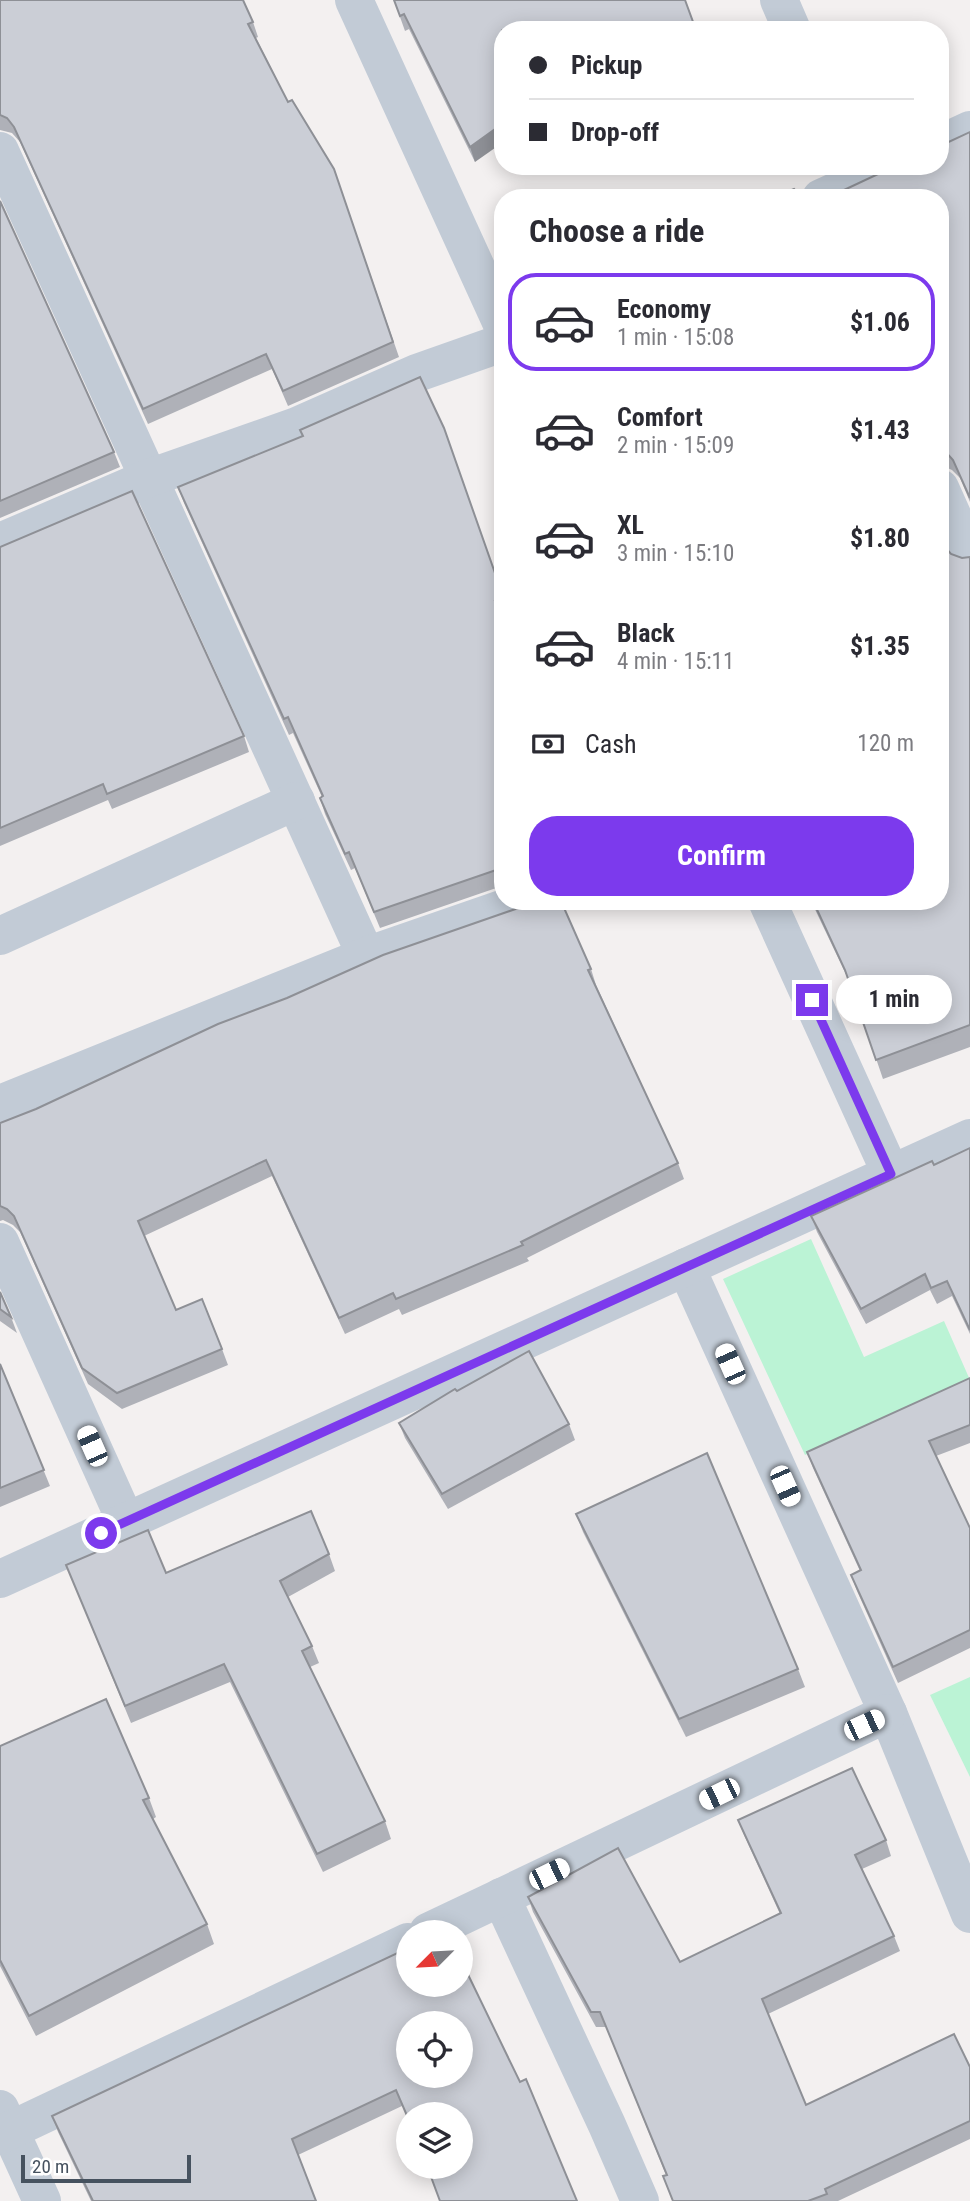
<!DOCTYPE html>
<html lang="en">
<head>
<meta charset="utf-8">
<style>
	:root { --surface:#fff; --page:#f7f7f7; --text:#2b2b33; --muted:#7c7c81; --line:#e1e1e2; --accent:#7c3aed }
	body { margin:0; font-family:"Roboto Condensed",sans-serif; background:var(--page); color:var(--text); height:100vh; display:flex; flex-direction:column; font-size:26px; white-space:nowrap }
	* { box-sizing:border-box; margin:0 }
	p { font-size:23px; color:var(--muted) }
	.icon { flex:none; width:38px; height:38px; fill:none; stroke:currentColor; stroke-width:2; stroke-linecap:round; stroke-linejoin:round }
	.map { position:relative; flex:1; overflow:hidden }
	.panel { position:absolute; left:494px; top:189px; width:455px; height:721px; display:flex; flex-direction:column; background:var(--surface); border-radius:28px; box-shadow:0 4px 18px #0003 }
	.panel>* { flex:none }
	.banner { position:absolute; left:494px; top:21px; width:455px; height:154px; border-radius:28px; box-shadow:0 4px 18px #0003; display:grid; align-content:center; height:154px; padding:0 35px; background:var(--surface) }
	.needle { width:46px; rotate:246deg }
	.controls { position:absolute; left:396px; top:1920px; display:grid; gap:14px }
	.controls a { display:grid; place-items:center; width:77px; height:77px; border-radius:50%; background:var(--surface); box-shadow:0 4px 18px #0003; font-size:35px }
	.scale { position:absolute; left:21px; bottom:18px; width:170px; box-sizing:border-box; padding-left:7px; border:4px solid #46525f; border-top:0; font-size:19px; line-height:24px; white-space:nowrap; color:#46525f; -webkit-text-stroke:5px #fff; paint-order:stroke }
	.end { position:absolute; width:32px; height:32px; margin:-16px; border:9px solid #7c3aed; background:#fff; box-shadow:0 0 0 4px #fff }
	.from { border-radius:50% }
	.bubble { position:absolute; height:49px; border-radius:24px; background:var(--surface); box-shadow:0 4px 18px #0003; font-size:23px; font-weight:700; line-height:49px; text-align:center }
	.car { position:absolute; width:21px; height:42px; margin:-21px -10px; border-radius:9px; box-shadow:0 0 5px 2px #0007; background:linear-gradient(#fff 24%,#345 0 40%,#fff 0 76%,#345 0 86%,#fff 0) }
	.banner b { display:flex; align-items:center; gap:24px; height:66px; font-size:26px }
	.banner b+b { border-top:2px solid var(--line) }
	.banner i { width:18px; height:18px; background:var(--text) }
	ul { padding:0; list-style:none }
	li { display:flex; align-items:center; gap:21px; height:98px; margin:0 14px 10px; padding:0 21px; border:4px solid transparent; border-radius:28px }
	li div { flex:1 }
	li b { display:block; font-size:26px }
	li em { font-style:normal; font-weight:700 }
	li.on { border-color:var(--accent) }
	li>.icon { width:63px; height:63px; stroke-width:1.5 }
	h2 { padding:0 35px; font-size:32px; line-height:84px }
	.pay { display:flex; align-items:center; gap:18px; height:77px; padding:0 35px; font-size:26px }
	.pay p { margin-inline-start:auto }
	.button { display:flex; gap:14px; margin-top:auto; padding:14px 35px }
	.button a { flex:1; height:80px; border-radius:28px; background:var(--accent); color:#fff; font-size:28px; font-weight:700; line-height:80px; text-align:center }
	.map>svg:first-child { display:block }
</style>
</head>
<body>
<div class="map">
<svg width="970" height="2201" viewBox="0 0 970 2201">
	<rect width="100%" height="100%" fill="#f3f0f0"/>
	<g fill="#bbf3d5">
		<path d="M811,1239L864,1357L944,1321L970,1380L805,1455L723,1279Z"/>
		<path d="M970,1677V1777L930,1695Z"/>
	</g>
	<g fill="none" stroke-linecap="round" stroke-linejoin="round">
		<g stroke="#c2cbd6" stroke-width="38">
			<path d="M354,0L502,324"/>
			<path d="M779,0L792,30"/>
			<path d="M940,144L970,130"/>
			<path d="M0,151L366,956"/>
			<path d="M821,198L891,166"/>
			<path d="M940,488L970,555"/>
			<path d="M0,542L149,478L297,426L417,373L502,343"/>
			<path d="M767,901L891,1174"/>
			<path d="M0,936L296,801"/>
			<path d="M0,1104L366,956L525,901"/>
			<path d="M0,1242L126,1522"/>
			<path d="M686,1267L888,1713L970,1914"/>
			<path d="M0,1579L970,1138"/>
			<path d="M501,1897L607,2125L640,2201"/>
			<path d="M428,1932L888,1713"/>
			<path d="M0,2109L42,2201"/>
			<path d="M0,2135L408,1942"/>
		</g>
	</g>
	<g fill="#afb1b8">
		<path d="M0,0L253,22L258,37L256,38L288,102L334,169L399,357L288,406L272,369L148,424L20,142L12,133L0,130Z"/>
		<path d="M394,0L502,30L475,162L409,29L405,31Z"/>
		<path d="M970,132V502L960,478L952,470L943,466L940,467V198L942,145Z"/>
		<path d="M0,201L114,452L120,467L0,518Z"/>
		<path d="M178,487L502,592V886L380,928L355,868L351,870L325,814L320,798L322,797L293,733L289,735L184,503Z"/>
		<path d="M944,546L951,554L962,558L970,557V1047L883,1079L851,985L811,901H940Z"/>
		<path d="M0,547L244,736L249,752L112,809L108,800L0,846Z"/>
		<path d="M591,969L596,985L678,1163L684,1179L527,1258L529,1261L402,1315L399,1309L345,1334L272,1176L144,1236L176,1310L222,1349L228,1365L122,1409L88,1384L20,1232L13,1225L3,1220L0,1221V1123Z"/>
		<path d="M970,1148V1334L952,1296L937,1304L930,1290L866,1324L817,1232L811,1216L934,1165Z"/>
		<path d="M0,1292L11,1317L17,1333L0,1321Z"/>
		<path d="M0,1364L50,1486L0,1507Z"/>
		<path d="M970,1378V1443L936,1456L970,1528V1648L898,1683L857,1591L851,1575L860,1571L813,1468L807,1452Z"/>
		<path d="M457,1391L569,1424L575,1440L448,1509L405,1438L399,1423Z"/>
		<path d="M576,1514L798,1669L805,1687L686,1737L583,1532Z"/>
		<path d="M329,1554L335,1571L288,1597L312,1646L319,1663L310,1667L385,1821L391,1839L323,1872L230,1682L131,1723L66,1565L166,1573Z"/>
		<path d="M0,1746L149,1798L156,1817L153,1819L207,1924L214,1944L36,2036L0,1966Z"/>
		<path d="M738,1820L886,1840L891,1856L862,1869L894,1936L900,1951L768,2014L806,2105L970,2067V2139L838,2201H673L666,2175L606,2027H596L533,1912L528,1897L680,1962L780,1914L744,1835Z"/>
		<path d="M408,1948L577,2201L402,2106L298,2155L316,2201H91L58,2132L52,2116Z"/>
	</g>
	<path fill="#8e9096" d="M502,124V143L475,162L470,147Z"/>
	<g fill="#cbced6" stroke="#8e9096" stroke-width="2" fill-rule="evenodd">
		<path d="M0,0H243L253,22L248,24L288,102L292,100L334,169L393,342L283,391L266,354L143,409L14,127L7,118L0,115Z"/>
		<path d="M394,0H685L696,30H502V124L470,147L404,14L400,16Z"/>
		<path d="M970,132V498L953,460L945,451L940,449V198H827L895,166H940V146Z"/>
		<path d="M794,189L801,197L803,198H774Z"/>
		<path d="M0,201L114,452L0,501Z"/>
		<path d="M420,377L444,428L502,593V598L495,601L502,613V868L374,912L349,852L345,854L320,798L323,796L288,717L284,719L178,487L303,436L300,430Z"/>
		<path d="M132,491L244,736L107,794L103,784L0,828V547Z"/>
		<path d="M940,537L944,546L951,554L962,558L970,557V1025L876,1060L845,970L813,901H940Z"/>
		<path d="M533,901H561L591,969L588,970L678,1163L521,1242L523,1245L396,1299L393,1293L339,1318L266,1160L138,1221L176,1310L202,1299L222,1349L117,1393L82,1368L14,1216L7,1209L0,1206V1123L36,1109L218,1024L287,998L383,955L527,905Z"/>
		<path d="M970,1148V1330L947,1281L931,1288L925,1274L861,1309L811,1216L932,1161L934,1165Z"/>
		<path d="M0,1292L11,1317L0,1309Z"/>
		<path d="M529,1351L569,1424L442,1494L399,1423L455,1389L457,1391Z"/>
		<path d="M0,1364L44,1470L0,1488Z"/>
		<path d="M970,1378V1425L929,1441L970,1528V1630L893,1667L851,1575L861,1570L807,1452Z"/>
		<path d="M707,1453L798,1669L679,1719L576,1514Z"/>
		<path d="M311,1511L329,1554L280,1581L312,1646L302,1651L385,1821L317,1854L224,1664L125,1706L66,1565L148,1530L166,1573Z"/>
		<path d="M106,1699L149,1798L143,1800L207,1924L29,2016L0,1960V1746Z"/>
		<path d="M852,1768L886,1840L855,1855L894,1936L762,1999L806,2105L954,2034L970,2067V2121L825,2189L827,2194L808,2201H673L663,2176L667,2175L600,2012H591L528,1897L618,1848L680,1962L781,1913L738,1820Z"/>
		<path d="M408,1948V1984H460V1958L520,2082L526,2079L577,2201H440L427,2166H460V2114H408V2118L396,2090L292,2139L316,2201H93L52,2116ZM408,2023H460V2076H408Z"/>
	</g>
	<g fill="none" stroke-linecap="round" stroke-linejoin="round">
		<path stroke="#7c3aed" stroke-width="9" d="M101,1533L891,1174L812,1000"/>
	</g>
</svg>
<div class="controls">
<a><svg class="needle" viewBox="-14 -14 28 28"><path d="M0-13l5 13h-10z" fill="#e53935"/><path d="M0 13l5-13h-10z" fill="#7c7c81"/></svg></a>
<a><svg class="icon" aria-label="locate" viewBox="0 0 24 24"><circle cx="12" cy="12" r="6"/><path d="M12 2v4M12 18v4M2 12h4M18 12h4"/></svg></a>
<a><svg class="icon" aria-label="layers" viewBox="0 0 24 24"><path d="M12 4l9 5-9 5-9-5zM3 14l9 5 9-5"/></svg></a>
</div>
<div class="scale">20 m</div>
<i class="end from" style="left:101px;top:1533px"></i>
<i class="end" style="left:812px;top:1000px"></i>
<div class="bubble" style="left:836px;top:975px;width:116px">1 min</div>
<i class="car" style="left:730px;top:1364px;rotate:336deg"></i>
<i class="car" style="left:92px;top:1446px;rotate:336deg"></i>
<i class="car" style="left:785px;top:1486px;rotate:156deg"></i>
<i class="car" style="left:864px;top:1725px;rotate:65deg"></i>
<i class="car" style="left:719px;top:1794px;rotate:244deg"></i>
<i class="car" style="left:549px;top:1874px;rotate:64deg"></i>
<div class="banner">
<b><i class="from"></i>Pickup</b>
<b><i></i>Drop-off</b>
</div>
<section class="panel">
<h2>Choose a ride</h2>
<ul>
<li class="on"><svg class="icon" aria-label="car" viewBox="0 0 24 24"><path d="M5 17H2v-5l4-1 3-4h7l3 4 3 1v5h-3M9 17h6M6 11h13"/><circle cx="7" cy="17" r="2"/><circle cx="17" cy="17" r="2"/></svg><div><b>Economy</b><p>1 min · 15:08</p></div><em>$1.06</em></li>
<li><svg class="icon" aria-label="car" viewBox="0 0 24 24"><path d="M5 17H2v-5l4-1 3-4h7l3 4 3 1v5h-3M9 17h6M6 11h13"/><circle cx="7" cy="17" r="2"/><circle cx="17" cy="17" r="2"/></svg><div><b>Comfort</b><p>2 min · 15:09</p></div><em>$1.43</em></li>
<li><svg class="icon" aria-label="car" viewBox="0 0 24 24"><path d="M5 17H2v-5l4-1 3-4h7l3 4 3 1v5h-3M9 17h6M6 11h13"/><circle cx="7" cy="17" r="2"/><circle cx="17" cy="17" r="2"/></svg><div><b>XL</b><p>3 min · 15:10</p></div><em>$1.80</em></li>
<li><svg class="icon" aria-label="car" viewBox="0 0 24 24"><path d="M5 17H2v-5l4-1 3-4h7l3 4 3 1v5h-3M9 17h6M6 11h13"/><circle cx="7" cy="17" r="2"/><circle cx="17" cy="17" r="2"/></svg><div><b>Black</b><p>4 min · 15:11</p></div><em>$1.35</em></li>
</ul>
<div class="pay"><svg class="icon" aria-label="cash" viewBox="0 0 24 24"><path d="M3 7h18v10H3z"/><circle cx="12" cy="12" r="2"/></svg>Cash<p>120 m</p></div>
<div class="button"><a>Confirm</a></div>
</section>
</div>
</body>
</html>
